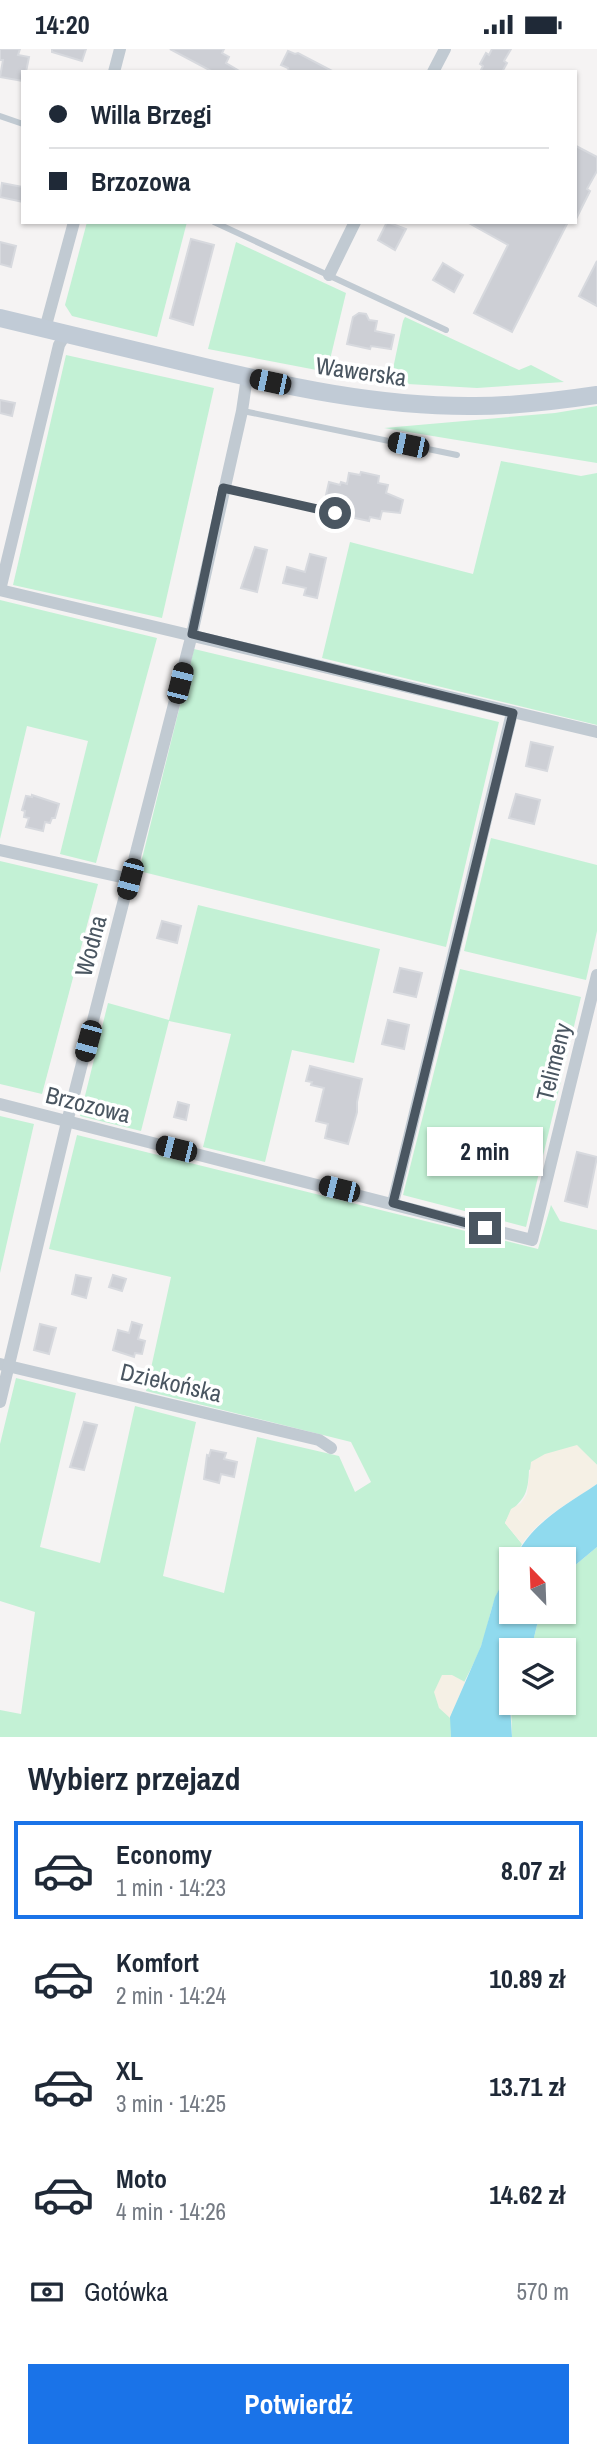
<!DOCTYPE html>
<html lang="pl">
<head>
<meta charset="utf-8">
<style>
	:root { --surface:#fff; --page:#f6f6f7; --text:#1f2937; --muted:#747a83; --line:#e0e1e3; --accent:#1a73e8 }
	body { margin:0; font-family:"Archivo Narrow",sans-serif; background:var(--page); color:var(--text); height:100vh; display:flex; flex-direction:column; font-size:26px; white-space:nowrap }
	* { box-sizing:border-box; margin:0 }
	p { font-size:23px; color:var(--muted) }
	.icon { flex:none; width:38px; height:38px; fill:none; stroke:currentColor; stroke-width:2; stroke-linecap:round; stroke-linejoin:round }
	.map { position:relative; height:1688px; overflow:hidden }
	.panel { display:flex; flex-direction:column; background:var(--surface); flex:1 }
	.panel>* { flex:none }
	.hud { position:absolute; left:21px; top:21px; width:556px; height:154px; border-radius:0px; box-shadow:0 2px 5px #0004; display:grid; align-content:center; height:154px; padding:0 28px; background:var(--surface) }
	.needle { width:46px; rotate:337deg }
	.tools { position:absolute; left:499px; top:1498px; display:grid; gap:14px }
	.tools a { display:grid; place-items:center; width:77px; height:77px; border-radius:0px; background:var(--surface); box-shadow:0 2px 5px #0004; font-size:35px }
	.end { position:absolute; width:32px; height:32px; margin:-16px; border:9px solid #4a5661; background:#fff; box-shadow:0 0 0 4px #fff }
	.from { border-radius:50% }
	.bubble { position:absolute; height:49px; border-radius:0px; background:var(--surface); box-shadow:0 2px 5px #0004; font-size:23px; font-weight:800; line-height:49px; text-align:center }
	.car { position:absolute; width:21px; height:42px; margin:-21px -10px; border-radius:9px; box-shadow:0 0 5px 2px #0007; background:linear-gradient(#222 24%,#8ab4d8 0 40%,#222 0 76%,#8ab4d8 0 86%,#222 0) }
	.hud b { display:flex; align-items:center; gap:24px; height:66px; font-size:26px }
	.hud b+b { border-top:2px solid var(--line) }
	.hud i { width:18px; height:18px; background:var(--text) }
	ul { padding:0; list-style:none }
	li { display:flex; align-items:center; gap:21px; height:98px; margin:0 14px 10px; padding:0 14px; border:4px solid transparent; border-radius:0px }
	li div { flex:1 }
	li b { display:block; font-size:26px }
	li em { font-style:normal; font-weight:800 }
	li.on { border-color:var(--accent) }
	li>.icon { width:63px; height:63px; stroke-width:1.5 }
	h2 { padding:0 28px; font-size:32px; line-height:84px }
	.pay { display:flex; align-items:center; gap:18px; height:77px; padding:0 28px; font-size:26px }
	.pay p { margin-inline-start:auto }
	.primary-button { display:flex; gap:14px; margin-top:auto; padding:14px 28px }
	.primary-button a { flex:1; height:80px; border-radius:0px; background:var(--accent); color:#fff; font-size:28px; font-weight:800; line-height:80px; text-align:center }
	.status { display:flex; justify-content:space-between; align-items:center; height:49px; padding:0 35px; background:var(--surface); direction:ltr }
	.status svg { height:19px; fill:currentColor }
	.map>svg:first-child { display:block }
</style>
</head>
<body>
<div class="status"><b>14:20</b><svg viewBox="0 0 49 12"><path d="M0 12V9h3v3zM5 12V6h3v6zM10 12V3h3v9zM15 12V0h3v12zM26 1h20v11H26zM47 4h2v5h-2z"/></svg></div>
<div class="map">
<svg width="597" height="1688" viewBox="0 0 597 1688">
	<rect width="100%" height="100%" fill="#f5f3f3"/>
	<g fill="#c3f1d5">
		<path d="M87,173H187L157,288L72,267L65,256Z"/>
		<path d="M236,193L346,244L327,323L208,300Z"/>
		<path d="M405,268L519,321L531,316L564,333L477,339L390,334L403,272Z"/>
		<path d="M66,306L214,339L162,569L13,536Z"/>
		<path d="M597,357V414L384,379L555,364Z"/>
		<path d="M501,412L581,427L597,424V676L322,609L350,493L473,525Z"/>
		<path d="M0,551L157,589L96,814L60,805L88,692L27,677L0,790Z"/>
		<path d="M194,600L499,673L446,898L139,822Z"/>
		<path d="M491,789L597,816V882L586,931L464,902Z"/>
		<path d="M0,812L98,835L42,1045L0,1035Z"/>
		<path d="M198,856L380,900L354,1014L292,1001L265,1113L203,1098L231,985L169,972L141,1082L80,1067L108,954L169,971Z"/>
		<path d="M460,920L581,948L526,1178L403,1146Z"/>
		<path d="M0,1067L34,1075L0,1224Z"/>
		<path d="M77,1086L538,1200L551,1156L560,1172L597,1181V1416L577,1397L529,1421C528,1457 517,1448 505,1474L522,1495L514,1510H511C511,1524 499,1537 495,1550C489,1565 487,1582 481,1597C469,1630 449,1650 451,1688H0V1661L21,1665L35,1563L0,1552V1395L16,1329L76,1344L40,1498L100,1514L135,1357L196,1373L163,1527L224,1544L257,1388L339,1407L355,1443L371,1433L351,1393L146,1342L171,1228L49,1200Z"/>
		<path d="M597,1498V1688H512L511,1654H564V1601H531L537,1576L545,1563H564V1533L573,1518Z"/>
	</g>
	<g fill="#f5f0e5">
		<path d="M577,1396L597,1416V1435C571,1453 540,1468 522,1495L505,1474L511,1460L521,1454L527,1445L531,1413L545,1405Z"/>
		<path d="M442,1626H452L465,1633L450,1669L439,1659L434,1643Z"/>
	</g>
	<g fill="#90daee">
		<path d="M597,1435V1498L573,1518L564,1533V1510H514C534,1472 563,1458 597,1435Z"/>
		<path d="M511,1517V1563H545L537,1576L531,1601H511L510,1657L512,1688H451L450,1668L481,1597L495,1548Z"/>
	</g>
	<g fill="#cdcfd5" stroke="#d7d9de" stroke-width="2">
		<path d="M0,0H20L18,6L29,8L26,23H23V32L0,28L3,11H0Z"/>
		<path d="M52,0H86L82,12L52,3Z"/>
		<path d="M170,0H224L222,4L229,8L226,14L241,23H213Z"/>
		<path d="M492,0H511L504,12L507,14L502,23H480L483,17L480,15L486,4L489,6Z"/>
		<path d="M288,2L295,5L298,4L334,23H289L288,19L281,16Z"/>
		<path d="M576,97L597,108V122L587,140L590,142L576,170Z"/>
		<path d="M2,134L23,138V153L0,148Z"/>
		<path d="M387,173L406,180L395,201L378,191Z"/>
		<path d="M467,173H568L512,283L474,264L508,196Z"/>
		<path d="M191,190L214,196L193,276L170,269Z"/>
		<path d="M0,193L16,197L11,218L0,215Z"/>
		<path d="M597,212V257L579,247Z"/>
		<path d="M443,214L463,226L454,243L433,231Z"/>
		<path d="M359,264L366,265L369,271L377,272L375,282L394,286L391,300L371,297L370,300L347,295L353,268Z"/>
		<path d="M0,351L15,354L12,367L0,364Z"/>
		<path d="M361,423L379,427L378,434L388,436L386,444L403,451L400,464L382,462L380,470L370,468L369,472L355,469L350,468L351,463L341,461L343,453L336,452L337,449L326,446L329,433L340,436L341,433L347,435L349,424L360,426Z"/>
		<path d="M255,498L267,501L257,543L241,539Z"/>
		<path d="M310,505L326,509L317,549L304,546L306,539L283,534L287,518L305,523Z"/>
		<path d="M531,693L553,698L547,722L526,717Z"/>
		<path d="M516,745L540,751L534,775L509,769Z"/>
		<path d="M32,746L59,755L55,769H52L50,774L45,773L43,782L26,778L29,769L24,768L25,762L22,761L26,747L32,748Z"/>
		<path d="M162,872L181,877L177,894L157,889Z"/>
		<path d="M400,919L422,924L416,948L394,943Z"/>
		<path d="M388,971L409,976L404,1000L382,995Z"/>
		<path d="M310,1017L362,1030L357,1053V1063L348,1095L325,1089L328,1075L316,1072L324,1039L311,1036L312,1033L306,1032Z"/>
		<path d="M178,1053L189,1056L186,1071L174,1068Z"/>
		<path d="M577,1103L597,1108L587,1158L565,1152Z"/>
		<path d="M76,1226L91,1229L86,1249L72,1245Z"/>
		<path d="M113,1226L126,1230L122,1242L109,1238Z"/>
		<path d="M132,1273L142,1276L138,1290L145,1292L142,1305L135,1304L134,1308L113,1301L118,1281L129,1284Z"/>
		<path d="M40,1275L56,1279L49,1305L34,1301Z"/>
		<path d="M84,1373L97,1376L84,1421L70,1418Z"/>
		<path d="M211,1401L226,1404L224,1410L237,1413L234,1428L221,1425L219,1434L204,1430L207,1406L209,1407Z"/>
	</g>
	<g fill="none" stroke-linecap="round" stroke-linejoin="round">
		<g stroke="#c1cad2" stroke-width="6">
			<path d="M0,67L23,75"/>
			<path d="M214,173L446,281"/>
			<path d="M243,362L457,406"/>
			<path d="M225,439L335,464"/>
		</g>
		<g stroke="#c1cad2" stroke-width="12">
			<path d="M114,23L120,0"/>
			<path d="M433,23L445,0"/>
			<path d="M329,226L355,173"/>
			<path d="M45,280L74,173"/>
			<path d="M0,541L597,683"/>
			<path d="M0,541L59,296L65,286"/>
			<path d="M0,801L130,830"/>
			<path d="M0,1055L532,1191L597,926"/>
			<path d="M393,1154L512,664"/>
			<path d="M0,1315L319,1391L331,1399"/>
			<path d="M0,1353L67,1073L192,585L242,362L247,328"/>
		</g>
		<path stroke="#c1cbd6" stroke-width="18" d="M0,269C64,284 128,300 192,315C284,337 379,358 475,357C516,357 557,352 597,346"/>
	</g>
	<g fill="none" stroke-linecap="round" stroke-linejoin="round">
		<path stroke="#4a5661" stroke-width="9" d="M335,464L223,439L192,585L513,664L393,1154L485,1179"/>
	</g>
	<g text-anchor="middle" stroke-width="7" stroke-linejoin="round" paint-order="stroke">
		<g font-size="24" fill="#4a5661" stroke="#fff">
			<text transform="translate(361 323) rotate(8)" y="8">Wawerska</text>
			<text transform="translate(91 897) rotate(-75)" y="8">Wodna</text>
			<text transform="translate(554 1013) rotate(-76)" y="8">Telimeny</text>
			<text transform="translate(88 1056) rotate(14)" y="8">Brzozowa</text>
			<text transform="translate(171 1334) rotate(13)" y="8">Dziekońska</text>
		</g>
	</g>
</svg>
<div class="tools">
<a><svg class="needle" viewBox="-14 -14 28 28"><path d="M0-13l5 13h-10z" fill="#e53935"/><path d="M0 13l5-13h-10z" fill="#747a83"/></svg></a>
<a><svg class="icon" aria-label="layers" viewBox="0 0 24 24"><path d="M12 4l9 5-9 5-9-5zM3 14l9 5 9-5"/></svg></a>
</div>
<i class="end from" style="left:335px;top:464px"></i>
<i class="end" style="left:485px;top:1179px"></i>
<div class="bubble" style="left:427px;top:1078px;width:116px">2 min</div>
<i class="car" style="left:270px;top:333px;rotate:282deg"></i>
<i class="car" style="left:408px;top:396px;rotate:282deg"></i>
<i class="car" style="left:180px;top:634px;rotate:14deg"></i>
<i class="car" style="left:130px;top:830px;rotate:195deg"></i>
<i class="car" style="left:88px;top:992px;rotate:195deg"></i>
<i class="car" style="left:176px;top:1100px;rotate:284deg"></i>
<i class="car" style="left:339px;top:1140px;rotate:284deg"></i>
<div class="hud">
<b><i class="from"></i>Willa Brzegi</b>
<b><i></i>Brzozowa</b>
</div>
</div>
<section class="panel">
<h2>Wybierz przejazd</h2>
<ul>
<li class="on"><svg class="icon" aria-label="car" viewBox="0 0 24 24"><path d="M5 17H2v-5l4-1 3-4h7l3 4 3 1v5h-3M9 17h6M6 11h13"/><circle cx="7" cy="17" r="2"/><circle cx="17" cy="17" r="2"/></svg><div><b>Economy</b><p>1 min · 14:23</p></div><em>8.07 zł</em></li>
<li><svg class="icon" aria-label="car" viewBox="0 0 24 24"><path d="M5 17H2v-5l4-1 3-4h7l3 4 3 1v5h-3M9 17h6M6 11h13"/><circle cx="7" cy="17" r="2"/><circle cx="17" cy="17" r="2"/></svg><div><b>Komfort</b><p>2 min · 14:24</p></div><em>10.89 zł</em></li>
<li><svg class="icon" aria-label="car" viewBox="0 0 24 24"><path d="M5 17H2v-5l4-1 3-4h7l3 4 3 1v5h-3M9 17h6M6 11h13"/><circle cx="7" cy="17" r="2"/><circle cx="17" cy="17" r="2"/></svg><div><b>XL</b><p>3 min · 14:25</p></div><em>13.71 zł</em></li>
<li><svg class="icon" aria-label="car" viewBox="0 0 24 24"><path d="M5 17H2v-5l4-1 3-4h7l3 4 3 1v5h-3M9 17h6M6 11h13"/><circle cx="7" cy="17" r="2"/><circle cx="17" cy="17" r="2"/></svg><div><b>Moto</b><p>4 min · 14:26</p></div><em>14.62 zł</em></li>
</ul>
<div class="pay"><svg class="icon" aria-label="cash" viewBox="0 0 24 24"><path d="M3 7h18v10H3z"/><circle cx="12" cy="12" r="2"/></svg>Gotówka<p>570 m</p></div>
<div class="primary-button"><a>Potwierdź</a></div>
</section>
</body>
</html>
